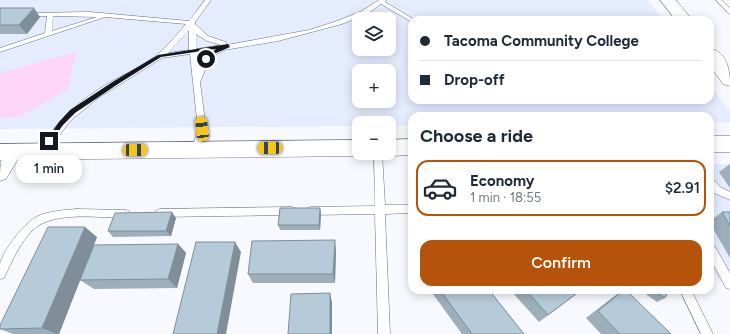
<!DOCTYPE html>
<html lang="en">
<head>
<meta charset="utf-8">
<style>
	:root { --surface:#fff; --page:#f6f6f7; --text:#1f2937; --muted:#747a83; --line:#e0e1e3; --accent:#b45309 }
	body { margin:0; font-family:Figtree,sans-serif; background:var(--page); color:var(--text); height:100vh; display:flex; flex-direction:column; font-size:15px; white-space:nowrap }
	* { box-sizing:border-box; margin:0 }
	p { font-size:13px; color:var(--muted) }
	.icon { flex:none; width:22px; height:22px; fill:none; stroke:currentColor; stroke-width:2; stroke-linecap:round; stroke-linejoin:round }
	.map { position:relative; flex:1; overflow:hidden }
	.details { position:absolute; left:408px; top:112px; width:306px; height:182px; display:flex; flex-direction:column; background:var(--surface); border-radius:12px; box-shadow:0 2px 10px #0003 }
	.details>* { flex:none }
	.guide { position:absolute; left:408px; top:16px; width:306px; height:88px; border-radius:12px; box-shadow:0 2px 10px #0003; display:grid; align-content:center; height:88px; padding:0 12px; background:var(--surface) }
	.buttons { position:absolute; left:352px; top:12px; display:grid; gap:8px }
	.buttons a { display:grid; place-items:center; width:44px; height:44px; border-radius:8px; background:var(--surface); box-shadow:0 2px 10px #0003; font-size:20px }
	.end { position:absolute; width:18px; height:18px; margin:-9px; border:5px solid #14171f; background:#fff; box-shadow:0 0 0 2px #fff }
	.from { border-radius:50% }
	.bubble { position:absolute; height:28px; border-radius:12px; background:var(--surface); box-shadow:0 2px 10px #0003; font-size:13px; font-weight:600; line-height:28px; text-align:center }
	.car { position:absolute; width:12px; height:24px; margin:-12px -6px; border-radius:5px; box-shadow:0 0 3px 1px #0007; background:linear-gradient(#f5c518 24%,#345 0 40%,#f5c518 0 76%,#345 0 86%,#f5c518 0) }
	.guide b { display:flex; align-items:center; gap:14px; height:38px; font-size:15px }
	.guide b+b { border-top:1px solid var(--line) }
	.guide i { width:10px; height:10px; background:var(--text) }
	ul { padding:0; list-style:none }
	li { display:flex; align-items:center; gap:12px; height:56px; margin:0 8px 6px; padding:0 4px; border:2px solid transparent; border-radius:12px }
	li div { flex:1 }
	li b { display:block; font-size:15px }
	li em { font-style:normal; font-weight:600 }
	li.selected { border-color:var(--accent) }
	li>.icon { width:36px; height:36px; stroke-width:1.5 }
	h2 { padding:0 12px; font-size:18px; line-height:48px }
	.button { display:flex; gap:8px; margin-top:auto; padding:8px 12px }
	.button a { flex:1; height:46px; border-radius:12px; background:var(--accent); color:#fff; font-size:16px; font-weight:600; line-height:46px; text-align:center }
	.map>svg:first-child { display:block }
</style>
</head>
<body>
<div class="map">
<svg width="730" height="334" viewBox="0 0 730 334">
	<rect width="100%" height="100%" fill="#f8f9fe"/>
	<g fill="#e5ecfe" fill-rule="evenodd">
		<path d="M0,0H648L663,20H412V100H710V85L730,112V122L710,123V116H412V125L389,126V123H359V126L0,129ZM359,19H389V49H359ZM359,71H389V101H359Z"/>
		<path d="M710,164H730V281H719L710,265Z"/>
	</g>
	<path fill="#fcd5f9" d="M76,52L68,89L19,117L0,118V73Z"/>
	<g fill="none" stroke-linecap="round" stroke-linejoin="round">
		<g stroke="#676f83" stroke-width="1">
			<g id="lane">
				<path d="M205,0H211L195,22V24L208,36L226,42L227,45L309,30L337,21L362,11L379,0H386L385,2L415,20H412V22L410,21L381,4L367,14L342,24L278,41L224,50L214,56L207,65L200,82L206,129L199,151L196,152L192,149L198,129L190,54L162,58L98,98L70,121L46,153H40L39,151C56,119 85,96 116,79C129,72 142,66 154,57C166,48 176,36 186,24L105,17L0,52V48L45,33L47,16H27L25,15V13L90,12L189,21ZM53,16L97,17L52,31ZM189,30V50L168,53ZM196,34L207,41L221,45L196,49ZM212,51L206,56L199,67L197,53Z"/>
				<path d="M716,0H722L730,8V14L728,13Z"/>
				<path d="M374,153H382L385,205H412V213L385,214L390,334H378L375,214L310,215L307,214L305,211L307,208L310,207L375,206Z"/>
				<path d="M710,178L713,179L720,187L730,192V200L714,193L710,189Z"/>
				<path d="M292,207L295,208L297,211L295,214L292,215L160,217L157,216L155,213L157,210L160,209Z"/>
				<path d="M77,209L126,210L129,211L131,214L129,217L126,218C101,218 56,211 35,228C21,240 12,261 4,278L0,279C0,274 0,268 0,264C3,250 25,222 38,216C50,211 64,210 77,209Z"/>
				<path d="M710,243L714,245L730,273V289L726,288L710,258Z"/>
				<path d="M680,290H691L713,334H701Z"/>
			</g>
		</g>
		<g stroke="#676f83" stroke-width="1">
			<path id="street" d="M14,144L20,146L23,151L6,179L0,181C0,167 0,149 14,144Z"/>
		</g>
		<g stroke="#676f83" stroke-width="1">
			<g id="secondary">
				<path d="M660,0H676L692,20H676Z"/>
				<path d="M710,48C728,53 730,71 730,86L723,84L710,66Z"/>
				<rect x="710" y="136" width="20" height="16"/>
				<path d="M412,139V155L389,156L381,153H389V140Z"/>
				<path d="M359,140V153H367L359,156L0,160V144Z"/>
			</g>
		</g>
		<use href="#lane" fill="#fff" fill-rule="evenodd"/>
		<use href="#street" fill="#fff" fill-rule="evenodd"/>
		<use href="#secondary" fill="#fff" fill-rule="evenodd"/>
	</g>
	<g fill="#9cafbb">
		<path d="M0,8L40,17L27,34H0Z"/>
		<path d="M730,164V188L719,172Z"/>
		<path d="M722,212H730V258L710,223V221Z"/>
		<path d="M321,213L320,230H280L278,225Z"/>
		<path d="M176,218L171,236L113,237L108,231Z"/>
		<path d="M97,237L59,334H13L0,329V325Z"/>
		<path d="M178,244L186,253L177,288L94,289L80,280Z"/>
		<path d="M336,250L335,283H253L248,274Z"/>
		<path d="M430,290H489L524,334H462Z"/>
		<path d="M512,290H582L539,322L511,291Z"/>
		<path d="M623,290L671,334H601L586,318L613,297Z"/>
		<path d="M640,290H669L665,298L657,302Z"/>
	</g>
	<g fill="#7f8e99">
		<path d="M34,8L40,17L27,34L19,25Z"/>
		<path d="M320,208L321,213L320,230L319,225Z"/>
		<path d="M172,212L176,218L171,236L166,231Z"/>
		<path d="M85,227L97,237L59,334H57L42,328Z"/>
		<path d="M335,240L336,250L335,283L333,274Z"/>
		<path d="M235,242L241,252L226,334H217Z"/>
		<path d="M178,244L186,253L177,288L168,279Z"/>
		<path d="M330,293L332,302V334H330Z"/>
	</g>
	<g fill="#b5cbda" stroke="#7f8e99">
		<path d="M0,8H34L19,25H0Z"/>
		<path d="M280,208H320L319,225H278Z"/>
		<path d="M172,212L166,231H108L115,213Z"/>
		<path d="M722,212H730V226Z"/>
		<path d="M48,227H85L42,328L0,329V325Z"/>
		<path d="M335,240L333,274H248L252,241Z"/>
		<path d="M196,242H235L217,334H173Z"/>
		<path d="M178,244L168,279L80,280L94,245Z"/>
		<path d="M440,290H489L524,334H472Z"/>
		<path d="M526,290H581L548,315Z"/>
		<path d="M624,290H626L671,334H620L598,311Z"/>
		<path d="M653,290H669L665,298Z"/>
		<path d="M330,293V334H288L291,294Z"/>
	</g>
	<path fill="#14171f" d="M228,44L230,47L214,54L206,61L204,58L216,49L161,57L118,84L75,113L63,125L51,142H47V139L59,122L70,110L114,81L158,55Z"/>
</svg>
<div class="buttons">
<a><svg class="icon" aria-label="layers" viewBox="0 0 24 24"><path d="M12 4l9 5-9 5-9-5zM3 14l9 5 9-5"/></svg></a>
<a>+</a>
<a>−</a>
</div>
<i class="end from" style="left:206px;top:59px"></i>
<i class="end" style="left:49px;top:141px"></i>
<div class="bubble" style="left:16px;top:155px;width:66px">1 min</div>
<i class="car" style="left:202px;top:129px;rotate:353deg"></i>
<i class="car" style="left:270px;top:148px;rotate:270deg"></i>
<i class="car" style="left:135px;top:150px;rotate:89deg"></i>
<div class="guide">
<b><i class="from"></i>Tacoma Community College</b>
<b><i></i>Drop-off</b>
</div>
<section class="details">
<h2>Choose a ride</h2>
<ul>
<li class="selected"><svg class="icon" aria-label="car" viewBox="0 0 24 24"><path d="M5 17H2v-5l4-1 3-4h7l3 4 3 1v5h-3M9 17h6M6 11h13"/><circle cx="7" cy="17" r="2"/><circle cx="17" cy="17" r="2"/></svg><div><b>Economy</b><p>1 min · 18:55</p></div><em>$2.91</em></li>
</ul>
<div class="button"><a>Confirm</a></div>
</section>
</div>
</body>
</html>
